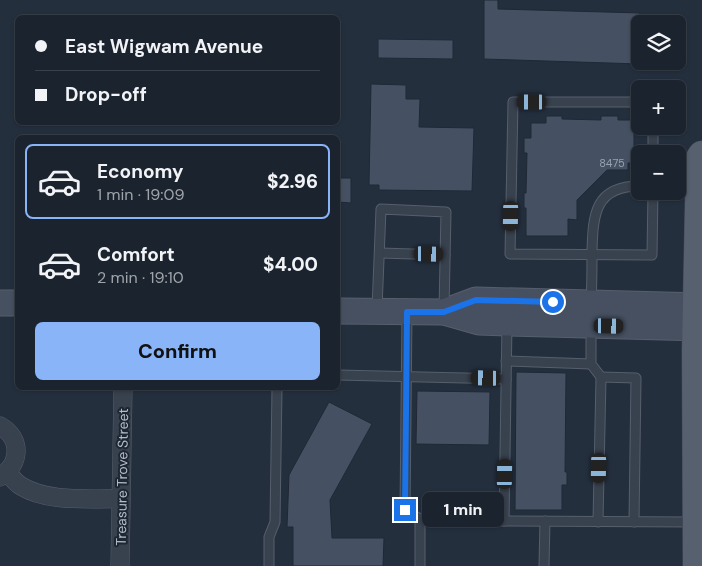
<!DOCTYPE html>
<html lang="en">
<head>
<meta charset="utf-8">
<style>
	:root { --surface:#1b232e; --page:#242b36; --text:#f1f3f6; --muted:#a0a4aa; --line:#39404a; --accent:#8ab4f8 }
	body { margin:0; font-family:"DM Sans",sans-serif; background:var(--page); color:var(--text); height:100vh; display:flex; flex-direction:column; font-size:19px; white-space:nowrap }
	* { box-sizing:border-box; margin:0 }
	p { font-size:16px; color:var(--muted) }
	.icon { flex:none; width:28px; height:28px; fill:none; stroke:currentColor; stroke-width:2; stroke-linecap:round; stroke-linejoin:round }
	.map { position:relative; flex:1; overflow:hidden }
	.panel { position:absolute; left:15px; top:135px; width:325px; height:255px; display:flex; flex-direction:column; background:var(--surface); border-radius:8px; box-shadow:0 1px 4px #0004,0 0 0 1px var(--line) }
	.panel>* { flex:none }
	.hud { position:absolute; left:15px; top:15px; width:325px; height:110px; border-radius:8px; box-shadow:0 1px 4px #0004,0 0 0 1px var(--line); display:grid; align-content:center; height:110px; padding:0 20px; background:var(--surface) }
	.buttons { position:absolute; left:631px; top:15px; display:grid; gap:10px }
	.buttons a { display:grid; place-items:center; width:55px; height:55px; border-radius:8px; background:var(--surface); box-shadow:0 1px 4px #0004,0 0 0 1px var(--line); font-size:25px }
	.end { position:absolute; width:22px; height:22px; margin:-11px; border:6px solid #1a73e8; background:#fff; box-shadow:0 0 0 2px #fff }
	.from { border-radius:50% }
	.bubble { position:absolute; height:35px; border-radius:8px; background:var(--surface); box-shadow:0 1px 4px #0004,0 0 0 1px var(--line); font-size:16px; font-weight:800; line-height:35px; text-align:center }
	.car { position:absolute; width:15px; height:30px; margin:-15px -8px; border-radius:6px; box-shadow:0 0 4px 1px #0007; background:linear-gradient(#222 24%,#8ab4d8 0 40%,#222 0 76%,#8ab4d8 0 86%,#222 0) }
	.hud b { display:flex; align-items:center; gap:18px; height:48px; font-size:19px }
	.hud b+b { border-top:1px solid var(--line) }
	.hud i { width:12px; height:12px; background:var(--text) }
	ul { padding:9px 0 0; list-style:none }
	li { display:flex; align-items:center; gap:15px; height:75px; margin:0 10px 8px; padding:0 10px; border:2px solid transparent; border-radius:8px }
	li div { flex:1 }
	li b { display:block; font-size:19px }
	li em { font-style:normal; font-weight:800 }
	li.on { border-color:var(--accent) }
	li>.icon { width:45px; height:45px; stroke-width:1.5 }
	.primary-button { display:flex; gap:10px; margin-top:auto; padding:10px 20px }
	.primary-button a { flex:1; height:58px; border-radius:8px; background:var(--accent); color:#111; font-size:20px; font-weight:800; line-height:58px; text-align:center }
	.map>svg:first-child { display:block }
</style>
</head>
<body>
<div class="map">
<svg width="702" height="566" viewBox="0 0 702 566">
	<rect width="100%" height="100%" fill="#242f3e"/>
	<g fill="#455162" stroke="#1f2835">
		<path d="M484,0H498V9L640,13V64L484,59Z"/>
		<path d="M378,39L453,40V59L378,58Z"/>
		<path d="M371,84L406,85V99H420L419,127L474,128L472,191L379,190V185H369Z"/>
		<path d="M546,116H562V119L601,120V116H618V120H634V163H628V170H607L577,200V220L568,219V236H526V208H524V193H526L527,153H524V138H531V123H546Z"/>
		<path d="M338,178H351V203L338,202Z"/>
		<path d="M516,372L566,373L565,472H567V485H562V510H515Z"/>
		<path d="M417,391L490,392L489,445L416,444Z"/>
		<path d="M329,402L372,424L330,500L332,538H384L383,566H293V527H287L289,475Z"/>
	</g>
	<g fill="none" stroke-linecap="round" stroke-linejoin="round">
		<g stroke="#565f6c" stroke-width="11">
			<g id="service">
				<path d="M640,102H513L510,254L652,255L653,191"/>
				<path d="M653,154V126"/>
				<path d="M678,188L697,189"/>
				<path d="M380,253L445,255"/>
				<path d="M591,302C592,285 592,268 592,251C593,214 595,186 640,186"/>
				<path d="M377,309L381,209L446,212L444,310"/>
				<path d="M407,313L405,510L420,519V566"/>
				<path d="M591,326V364L601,377L598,522"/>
				<path d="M506,361L591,364"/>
				<path d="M338,375L506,379"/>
				<path d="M601,377L636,378L634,522"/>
				<path d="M420,519L504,521L507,323"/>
				<path d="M504,521L693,522"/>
				<path d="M269,566V537L275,522L277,388"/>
				<path d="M544,566L545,521"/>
			</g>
		</g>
		<g stroke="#565f6c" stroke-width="19">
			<g id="minor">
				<path d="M0,426C22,438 21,464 0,477"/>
				<path d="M7,472C11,477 16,483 21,486C49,503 89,498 121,499"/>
				<path d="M120,566L123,388"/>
			</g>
		</g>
		<g stroke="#565f6c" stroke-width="27">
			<g id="secondary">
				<path d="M0,303H18"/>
				<path d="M338,311L444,312L479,322L507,323L702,328"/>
				<path d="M444,312L476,300L702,306"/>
			</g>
		</g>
		<g stroke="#414a57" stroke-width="29">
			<path id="primary" d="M697,566L696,351L700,158L702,155"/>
		</g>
		<use href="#service" stroke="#38414e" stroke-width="9"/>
		<use href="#minor" stroke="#38414e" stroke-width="18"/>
		<use href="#secondary" stroke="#465061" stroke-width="25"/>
		<use href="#primary" stroke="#56606e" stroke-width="28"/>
	</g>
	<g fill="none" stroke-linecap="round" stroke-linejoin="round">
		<path stroke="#1a73e8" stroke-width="6" d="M405,510L407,312H444L476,300L553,302"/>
	</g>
	<g text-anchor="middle" stroke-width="4" stroke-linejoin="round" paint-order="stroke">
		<g font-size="11" fill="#98a1af">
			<text x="612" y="167">8475</text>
		</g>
		<g font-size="14" fill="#b4bcc9" stroke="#1d2633">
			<text transform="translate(122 477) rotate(-89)" y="5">Treasure Trove Street</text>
		</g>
	</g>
</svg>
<div class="buttons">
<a><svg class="icon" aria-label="layers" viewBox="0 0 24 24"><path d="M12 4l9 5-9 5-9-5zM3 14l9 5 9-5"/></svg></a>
<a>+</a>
<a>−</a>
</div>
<i class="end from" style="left:553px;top:302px"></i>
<i class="end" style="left:405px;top:510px"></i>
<div class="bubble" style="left:422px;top:492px;width:82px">1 min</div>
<i class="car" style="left:532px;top:102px;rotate:270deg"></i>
<i class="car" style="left:511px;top:216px;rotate:181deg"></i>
<i class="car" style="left:429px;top:254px;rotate:91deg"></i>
<i class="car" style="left:609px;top:326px;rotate:91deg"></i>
<i class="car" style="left:486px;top:378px;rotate:271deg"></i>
<i class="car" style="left:599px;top:468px;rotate:181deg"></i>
<i class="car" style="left:505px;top:474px;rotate:1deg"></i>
<div class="hud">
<b><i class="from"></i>East Wigwam Avenue</b>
<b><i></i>Drop-off</b>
</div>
<section class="panel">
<ul>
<li class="on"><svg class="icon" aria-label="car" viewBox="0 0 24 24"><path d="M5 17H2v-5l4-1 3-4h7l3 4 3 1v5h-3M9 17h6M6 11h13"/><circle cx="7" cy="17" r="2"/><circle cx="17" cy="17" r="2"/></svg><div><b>Economy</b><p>1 min · 19:09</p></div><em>$2.96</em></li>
<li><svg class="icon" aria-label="car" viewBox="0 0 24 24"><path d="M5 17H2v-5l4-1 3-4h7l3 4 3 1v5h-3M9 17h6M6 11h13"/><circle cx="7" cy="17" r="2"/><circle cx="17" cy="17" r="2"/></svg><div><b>Comfort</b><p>2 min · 19:10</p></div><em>$4.00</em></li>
</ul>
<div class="primary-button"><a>Confirm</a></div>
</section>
</div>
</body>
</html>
